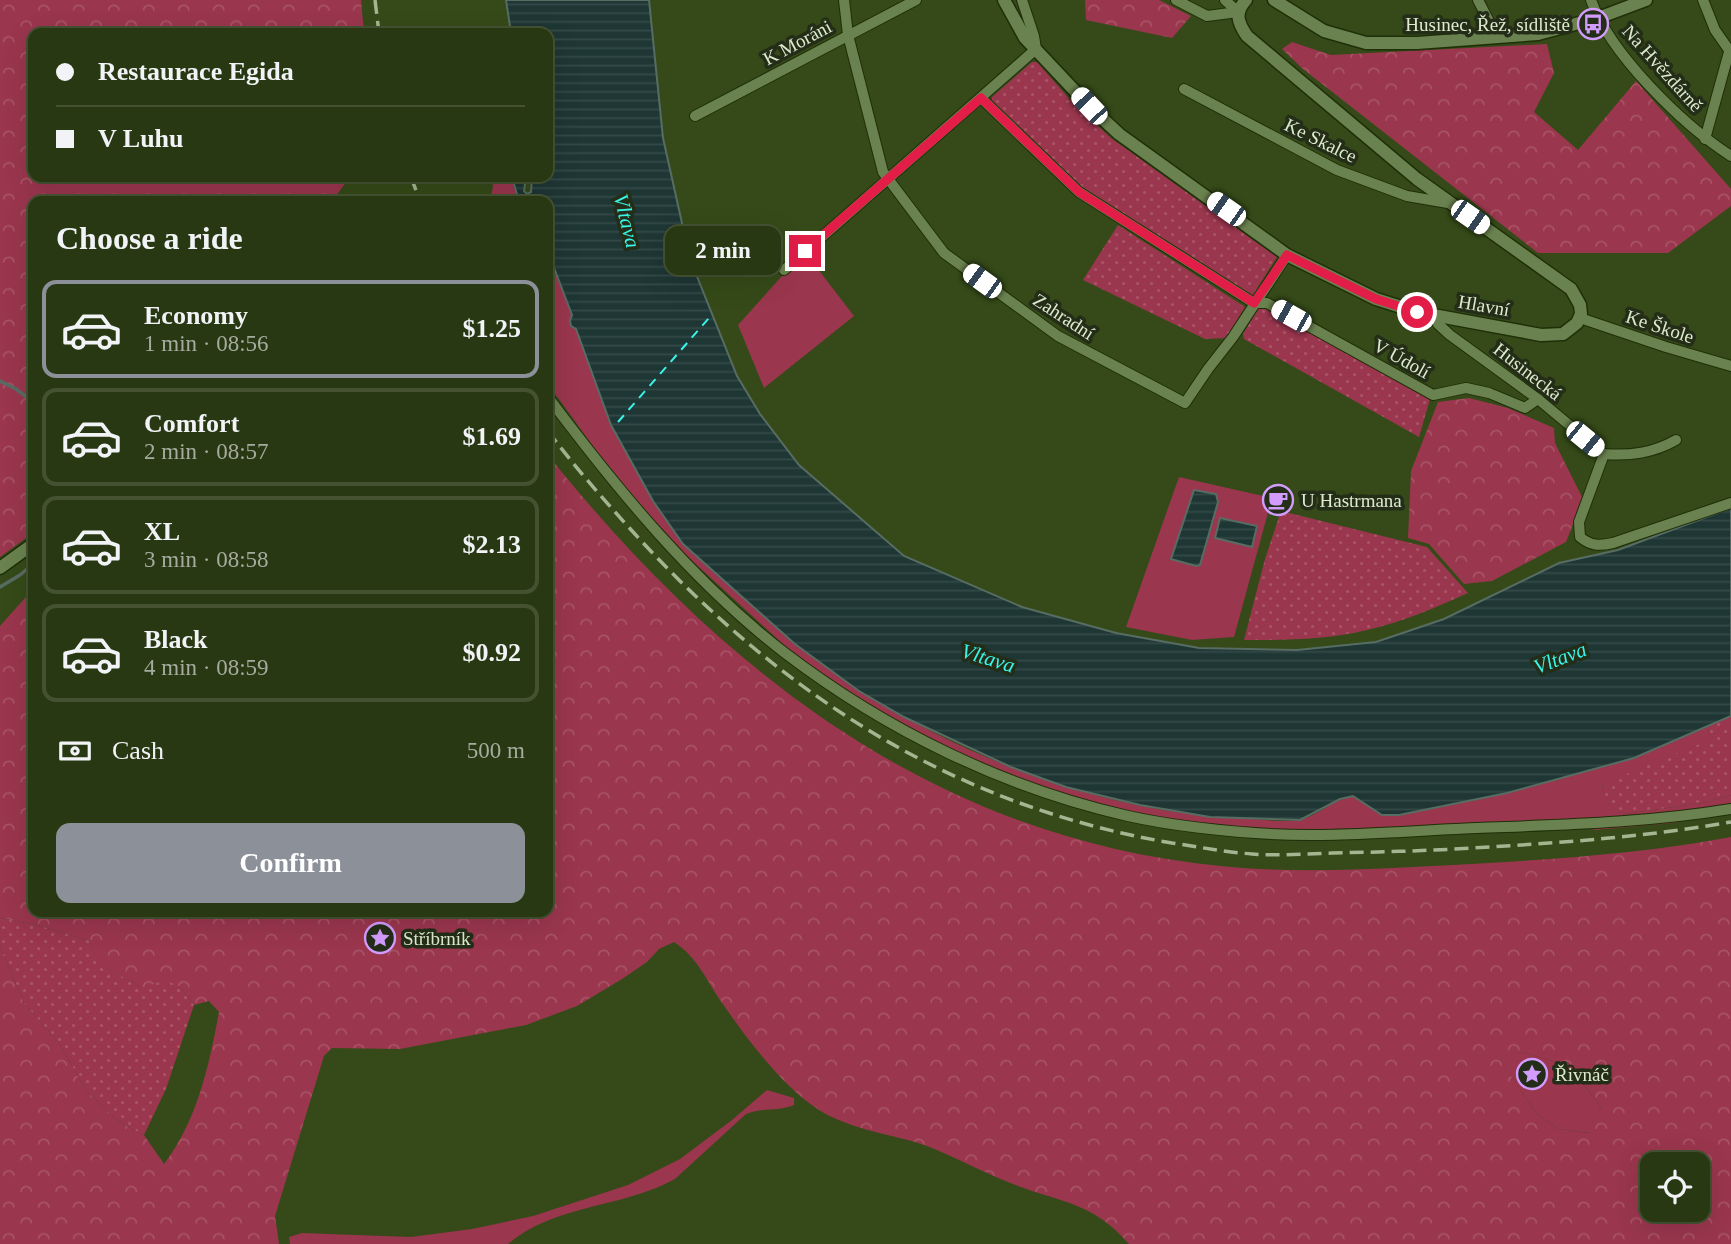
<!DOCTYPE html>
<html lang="en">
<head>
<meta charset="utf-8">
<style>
	:root { --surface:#283812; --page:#344320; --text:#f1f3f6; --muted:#a5ac9f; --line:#445232; --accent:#8c9099 }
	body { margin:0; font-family:"Times New Roman",serif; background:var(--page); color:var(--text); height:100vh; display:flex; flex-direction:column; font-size:26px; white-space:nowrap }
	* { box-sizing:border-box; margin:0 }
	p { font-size:23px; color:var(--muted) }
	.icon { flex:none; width:38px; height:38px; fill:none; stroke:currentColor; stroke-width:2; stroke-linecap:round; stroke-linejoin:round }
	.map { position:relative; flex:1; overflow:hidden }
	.drawer { position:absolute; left:28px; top:196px; width:525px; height:721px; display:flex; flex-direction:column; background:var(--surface); border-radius:14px; box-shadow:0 7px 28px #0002,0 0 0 2px var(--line) }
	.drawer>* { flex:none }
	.guide { position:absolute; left:28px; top:28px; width:525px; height:154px; border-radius:14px; box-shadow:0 7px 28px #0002,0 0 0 2px var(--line); display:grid; align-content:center; height:154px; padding:0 28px; background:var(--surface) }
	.buttons { position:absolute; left:1640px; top:1152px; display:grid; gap:14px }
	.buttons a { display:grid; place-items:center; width:70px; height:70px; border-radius:14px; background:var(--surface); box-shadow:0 7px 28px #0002,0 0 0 2px var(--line); font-size:35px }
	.end { position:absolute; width:32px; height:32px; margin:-16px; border:9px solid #e11d48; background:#fff; box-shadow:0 0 0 4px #fff }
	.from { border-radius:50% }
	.bubble { position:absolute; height:49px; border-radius:14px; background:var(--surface); box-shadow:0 7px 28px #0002,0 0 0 2px var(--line); font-size:23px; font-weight:600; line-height:49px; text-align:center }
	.car { position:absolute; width:21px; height:42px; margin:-21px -10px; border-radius:9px; box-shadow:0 0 5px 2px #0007; background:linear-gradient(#fff 24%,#345 0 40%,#fff 0 76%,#345 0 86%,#fff 0) }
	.guide b { display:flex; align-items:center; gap:24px; height:66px; font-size:26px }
	.guide b+b { border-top:2px solid var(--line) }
	.guide i { width:18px; height:18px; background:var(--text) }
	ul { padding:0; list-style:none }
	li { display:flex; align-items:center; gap:21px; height:98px; margin:0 14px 10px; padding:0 14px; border:4px solid var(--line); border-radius:14px }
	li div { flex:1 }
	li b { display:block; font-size:26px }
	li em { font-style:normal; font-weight:600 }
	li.current { border-color:var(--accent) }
	li>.icon { width:63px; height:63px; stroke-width:1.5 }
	h2 { padding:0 28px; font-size:32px; line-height:84px }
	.pay { display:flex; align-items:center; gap:18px; height:77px; padding:0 28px; font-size:26px }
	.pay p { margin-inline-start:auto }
	.action { display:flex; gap:14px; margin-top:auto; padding:14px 28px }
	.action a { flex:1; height:80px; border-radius:14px; background:var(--accent); color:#fff; font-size:28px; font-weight:600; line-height:80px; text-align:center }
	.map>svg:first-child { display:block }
</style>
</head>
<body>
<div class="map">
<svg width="1731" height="1244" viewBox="0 0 1731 1244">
	<defs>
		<pattern id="forest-crowns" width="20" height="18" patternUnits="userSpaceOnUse" patternTransform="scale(1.75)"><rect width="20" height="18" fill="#9a364e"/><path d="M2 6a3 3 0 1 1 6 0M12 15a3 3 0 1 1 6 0" fill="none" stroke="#a85366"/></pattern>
		<pattern id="garden-dots" width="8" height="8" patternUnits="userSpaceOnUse" patternTransform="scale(1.75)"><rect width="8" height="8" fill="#9a364e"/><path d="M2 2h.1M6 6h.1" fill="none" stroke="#a85366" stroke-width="1.8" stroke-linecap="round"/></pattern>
		<pattern id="water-rules" width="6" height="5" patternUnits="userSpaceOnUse" patternTransform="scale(1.75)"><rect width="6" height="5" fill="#1e3634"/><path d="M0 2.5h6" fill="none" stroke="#334a47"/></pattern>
	</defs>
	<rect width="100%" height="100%" fill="#354a18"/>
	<g fill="#9a364e">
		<path d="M490,177H512L519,201H490L493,186Z"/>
		<path d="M548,239V252L573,316L571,326L576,328L611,425L765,616C882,728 1080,813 1242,818C1256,819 1288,823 1300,820C1319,815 1332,800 1353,796L1382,815H1399L1507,793L1634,758L1709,726L1708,741L1602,785L1608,804L1625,814L1702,803L1731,795V813L1673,823L1595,830L1572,822L1258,831L1130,814L1032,786L898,726L808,667L664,535L595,449L548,384Z"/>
		<path d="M807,255L854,316L764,388L738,325L780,278Z"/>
		<path d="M1179,477L1272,498L1234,637L1192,640L1126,627Z"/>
		<path d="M1522,1052L1569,1066L1601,1107L1590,1133L1558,1129L1536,1113L1498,1057Z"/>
		<path d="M767,1090L794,1098V1105C778,1112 762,1107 746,1114L675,1179L661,1186C610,1208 552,1207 508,1244H290L289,1237L302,1233L411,1237L472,1229L533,1216L628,1185L680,1159L732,1120Z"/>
	</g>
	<g fill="url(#forest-crowns)" fill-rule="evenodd">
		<path d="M0,0H361L364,33H33V177H350L332,201H33V533L0,557Z"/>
		<path d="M1085,0H1159L1191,16L1172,38L1086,20Z"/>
		<path d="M1292,42L1331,55L1547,44L1554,73L1534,112L1578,150L1636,81L1731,189V206L1668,253H1538L1303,69L1282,49Z"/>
		<path d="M1469,398L1508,408L1554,428L1555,443L1583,499L1566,542L1492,581L1464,584L1429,544L1408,538L1411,471L1438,402Z"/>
		<path d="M548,455C721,671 936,839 1221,866C1298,874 1376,869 1453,865C1546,860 1640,854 1731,837V1244H1129C1091,1200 1059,1203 1008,1182C977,1170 947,1152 915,1142C883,1133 848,1128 819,1110C781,1086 745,1036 720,1000C706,979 696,956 674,942L659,949L647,962L622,979L577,1006L526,1025L400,1049L332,1048L324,1056L275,1216L279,1244H0V946L24,1003L59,1043L86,1090L118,1121L144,1135L164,1164C197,1121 209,1066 219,1012L209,1001L194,1005L179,986L142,988L97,963L90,941L37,925L0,918V626L33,589V912H548ZM1522,1052L1569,1066L1601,1107L1589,1133L1558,1129L1536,1113L1499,1058ZM1652,1164H1698V1209H1652Z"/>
	</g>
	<g fill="url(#garden-dots)">
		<path d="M1032,62H1037L1073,103L1111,138L1277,257L1252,296L1076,183L992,103V97Z"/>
		<path d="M1118,225L1245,307L1226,338L1205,339L1083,280Z"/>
		<path d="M1260,306L1430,399L1419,437L1244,339L1243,334Z"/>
		<path d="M1281,511L1427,547L1468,593C1435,608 1402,622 1367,630C1327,640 1285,640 1244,640L1265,559Z"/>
		<path d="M1731,716V795L1702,803L1625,814L1607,804L1602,784L1707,741L1709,726Z"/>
		<path d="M0,918L37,925L90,941L98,963L142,988L165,980L179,986L194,1005L166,1089L144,1135L118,1121L86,1090L59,1043L24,1003L0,946Z"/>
	</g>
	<g fill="url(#water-rules)" stroke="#576c62" stroke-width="2">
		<path d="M506,0H649L663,138L690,259L737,376L760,414L799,465L904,556L1022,607L1116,633L1199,648L1297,650L1376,642L1444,619L1559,563L1618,550L1731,508V716L1634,758L1507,793L1399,815H1382L1353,796L1340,799L1300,820L1210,817L1140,805L1066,787L1011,767L904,717L859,691L795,644L683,544L653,501L611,425L576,329L571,326L570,321L572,315L548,252V201H537L535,198L531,201H519L512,177H526L524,191L527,194L531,192L532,177H548V33H511Z"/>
		<path d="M1194,490L1216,494L1218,502L1200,565L1196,566L1171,559Z"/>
		<path d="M1220,518L1257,526L1252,547L1215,538Z"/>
	</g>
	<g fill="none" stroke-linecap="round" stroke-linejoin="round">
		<g stroke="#576c62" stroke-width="3.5">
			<path d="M0,381L16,389L33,402"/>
			<path d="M0,587L20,575L33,564"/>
		</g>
		<path stroke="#38f4e9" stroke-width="2" stroke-dasharray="9 7" stroke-linecap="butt" d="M618,422L709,318"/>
		<g stroke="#1f2f08" stroke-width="12">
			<g id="minor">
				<path d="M844,0L848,35L883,172L944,253L1058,336L1185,403L1208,369L1233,337L1287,255"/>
				<path d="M1176,0L1207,16L1238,12"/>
				<path d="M1225,0L1238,12"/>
				<path d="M1478,0L1497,37"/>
				<path d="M1591,0C1610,54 1683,125 1731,156"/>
				<path d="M1703,0L1715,30L1731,53"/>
				<path d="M1184,89L1337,170L1407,196L1448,203"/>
				<path d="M981,98L1079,192L1254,303H1267L1433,395L1466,388L1489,393L1525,408L1538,399"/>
				<path d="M695,116L916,0"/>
				<path d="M1705,139L1729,52"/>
				<path d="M784,270L1036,49L1034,36L1022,0"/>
				<path d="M1439,316L1438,324L1450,335L1538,399L1604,454L1579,522L1580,537C1591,546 1599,546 1613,543L1731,503"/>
				<path d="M1580,318L1666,347L1731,366"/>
				<path d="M548,397C617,489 693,582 785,653C886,730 1004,788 1128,816C1169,825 1213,830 1255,833C1322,838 1390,832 1456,829C1548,825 1640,824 1731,809"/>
				<path d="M1604,454C1631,456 1653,453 1676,440"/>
			</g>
		</g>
		<g stroke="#1f2f08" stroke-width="15">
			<g id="tertiary">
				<path d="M1004,0L1025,38L1089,106L1119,134L1287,255L1376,299L1417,312L1541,335L1563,334L1577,323L1581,314L1580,305L1571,289L1417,179L1247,36C1238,23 1234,13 1246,0"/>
				<path d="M1274,0L1324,31L1366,43H1417L1538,34L1598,18L1646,0"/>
				<path d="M0,568L33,544"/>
			</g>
		</g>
		<use href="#minor" stroke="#6a824f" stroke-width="10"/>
		<use href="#tertiary" stroke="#6a824f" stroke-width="12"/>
		<g stroke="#a4b591" stroke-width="3.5" stroke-dasharray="14 7" stroke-linecap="butt">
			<path d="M375,0L379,33"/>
			<path d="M411,177L420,201"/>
			<path d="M548,431C574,466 604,500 634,533C782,695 953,806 1172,843C1199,847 1225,852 1252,854C1278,856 1305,854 1332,853C1379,852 1425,851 1472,848C1559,843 1645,837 1731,822"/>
		</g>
	</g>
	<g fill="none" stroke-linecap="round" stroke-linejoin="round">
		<path stroke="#e11d48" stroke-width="9" d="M805,251L981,98L1079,192L1254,303L1287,255L1376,299L1417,312"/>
	</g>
	<defs>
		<g id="bus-ring" transform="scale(1.575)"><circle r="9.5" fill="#232d17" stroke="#d29cfd" stroke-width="1.5"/><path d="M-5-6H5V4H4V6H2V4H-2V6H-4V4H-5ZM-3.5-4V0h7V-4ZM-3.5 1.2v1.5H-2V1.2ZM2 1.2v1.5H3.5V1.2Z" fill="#d29cfd"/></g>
		<g id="cafe-ring" transform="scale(1.575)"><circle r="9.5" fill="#232d17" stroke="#d29cfd" stroke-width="1.5"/><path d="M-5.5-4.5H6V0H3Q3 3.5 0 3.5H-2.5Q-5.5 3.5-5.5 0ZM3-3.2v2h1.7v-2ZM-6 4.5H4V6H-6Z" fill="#d29cfd"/></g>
		<g id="sight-ring" transform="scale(1.575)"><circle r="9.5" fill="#232d17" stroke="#d29cfd" stroke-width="1.5"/><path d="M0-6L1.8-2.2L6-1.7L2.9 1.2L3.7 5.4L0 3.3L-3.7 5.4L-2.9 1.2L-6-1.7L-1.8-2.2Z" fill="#d29cfd"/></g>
	</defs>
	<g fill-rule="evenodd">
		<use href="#bus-ring" x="1593" y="24"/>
		<use href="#cafe-ring" x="1278" y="500"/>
		<use href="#sight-ring" x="380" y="938"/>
		<use href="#sight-ring" x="1532" y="1074"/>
	</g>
	<g text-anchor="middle" stroke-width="7" stroke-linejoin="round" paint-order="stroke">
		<g font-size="19" fill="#dceace" stroke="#232d17" text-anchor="start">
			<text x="1570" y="31" text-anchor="end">Husinec, Řež, sídliště</text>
			<text x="1301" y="507">U Hastrmana</text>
			<text x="403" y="945">Stříbrník</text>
			<text x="1555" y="1081">Řivnáč</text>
		</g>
		<g font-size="19" fill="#dceace" stroke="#232d17">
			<text transform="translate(797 42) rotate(-28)" y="7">K Moráni</text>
			<text transform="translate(1663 68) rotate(48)" y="7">Na Hvězdárně</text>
			<text transform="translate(1321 140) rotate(26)" y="7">Ke Skalce</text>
			<text transform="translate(1484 305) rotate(10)" y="7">Hlavní</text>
			<text transform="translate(1064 316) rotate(33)" y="7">Zahradní</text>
			<text transform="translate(1660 326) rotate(18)" y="7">Ke Škole</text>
			<text transform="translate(1402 358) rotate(29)" y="7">V Údolí</text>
			<text transform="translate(1528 371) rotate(38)" y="7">Husinecká</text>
		</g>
		<g font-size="21" font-style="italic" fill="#38f4e9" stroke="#232d17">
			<text transform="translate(627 221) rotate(76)" y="7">Vltava</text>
			<text transform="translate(988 658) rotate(17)" y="7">Vltava</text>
			<text transform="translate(1560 658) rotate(-21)" y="7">Vltava</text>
		</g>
	</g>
</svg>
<div class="buttons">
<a><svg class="icon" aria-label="locate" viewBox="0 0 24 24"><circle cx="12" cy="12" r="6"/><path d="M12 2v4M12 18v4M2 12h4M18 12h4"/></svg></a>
</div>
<i class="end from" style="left:1417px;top:312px"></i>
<i class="end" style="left:805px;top:251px"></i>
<div class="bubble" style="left:665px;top:226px;width:116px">2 min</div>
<i class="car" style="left:1089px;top:106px;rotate:317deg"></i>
<i class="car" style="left:1226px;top:209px;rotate:305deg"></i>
<i class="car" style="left:1470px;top:217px;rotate:125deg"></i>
<i class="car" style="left:982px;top:281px;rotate:306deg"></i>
<i class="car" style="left:1291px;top:316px;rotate:299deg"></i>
<i class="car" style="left:1585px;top:439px;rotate:129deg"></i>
<div class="guide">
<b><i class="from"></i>Restaurace Egida</b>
<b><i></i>V Luhu</b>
</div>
<section class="drawer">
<h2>Choose a ride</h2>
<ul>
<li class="current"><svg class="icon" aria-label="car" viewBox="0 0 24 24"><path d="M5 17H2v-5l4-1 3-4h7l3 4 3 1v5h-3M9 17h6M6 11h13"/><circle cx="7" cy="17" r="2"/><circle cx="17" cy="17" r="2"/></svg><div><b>Economy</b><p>1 min · 08:56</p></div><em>$1.25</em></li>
<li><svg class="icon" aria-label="car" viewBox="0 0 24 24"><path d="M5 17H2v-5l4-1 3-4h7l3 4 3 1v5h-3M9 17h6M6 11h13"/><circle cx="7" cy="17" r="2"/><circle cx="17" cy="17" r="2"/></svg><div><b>Comfort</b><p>2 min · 08:57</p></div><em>$1.69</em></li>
<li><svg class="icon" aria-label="car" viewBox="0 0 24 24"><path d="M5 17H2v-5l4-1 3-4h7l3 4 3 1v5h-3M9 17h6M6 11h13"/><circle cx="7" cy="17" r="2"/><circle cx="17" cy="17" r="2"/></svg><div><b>XL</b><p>3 min · 08:58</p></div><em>$2.13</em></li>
<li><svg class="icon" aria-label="car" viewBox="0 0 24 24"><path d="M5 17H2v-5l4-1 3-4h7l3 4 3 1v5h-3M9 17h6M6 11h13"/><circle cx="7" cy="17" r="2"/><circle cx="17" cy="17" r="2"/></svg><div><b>Black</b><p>4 min · 08:59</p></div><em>$0.92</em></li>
</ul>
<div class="pay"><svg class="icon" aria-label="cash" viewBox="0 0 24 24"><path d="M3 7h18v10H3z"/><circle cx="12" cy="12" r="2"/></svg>Cash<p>500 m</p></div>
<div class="action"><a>Confirm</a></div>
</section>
</div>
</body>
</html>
